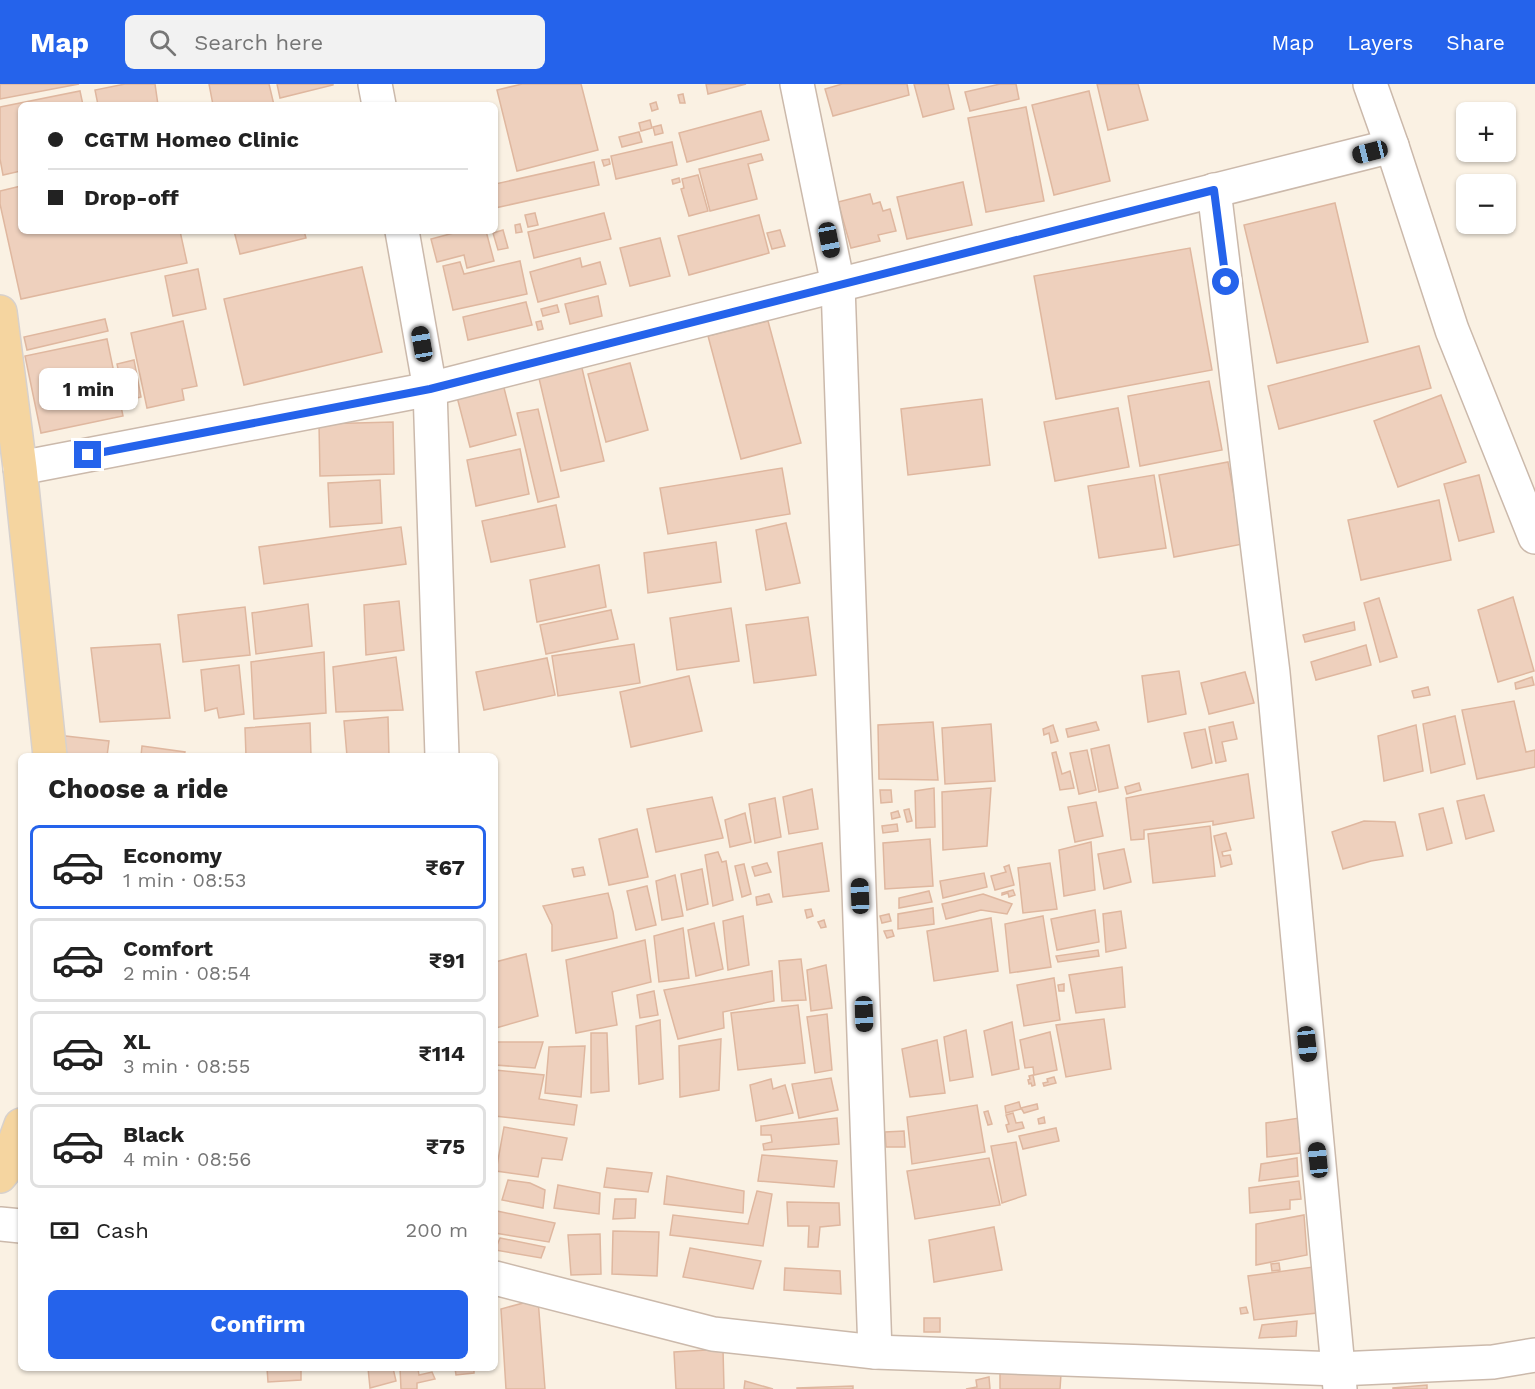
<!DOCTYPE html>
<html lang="en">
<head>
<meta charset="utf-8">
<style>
	:root { --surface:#fff; --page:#f2f2f2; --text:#222; --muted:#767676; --line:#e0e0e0; --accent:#2563eb }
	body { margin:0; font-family:"Work Sans",sans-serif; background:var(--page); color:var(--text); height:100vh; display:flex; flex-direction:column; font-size:22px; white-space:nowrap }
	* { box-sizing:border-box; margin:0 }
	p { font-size:20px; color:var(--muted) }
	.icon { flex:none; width:33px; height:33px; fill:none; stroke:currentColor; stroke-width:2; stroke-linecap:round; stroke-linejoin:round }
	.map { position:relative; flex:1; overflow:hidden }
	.drawer { position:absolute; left:18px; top:669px; width:480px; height:618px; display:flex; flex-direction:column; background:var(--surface); border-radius:9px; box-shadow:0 2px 4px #0004 }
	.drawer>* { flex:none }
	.banner { position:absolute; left:18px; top:18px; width:480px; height:132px; border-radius:9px; box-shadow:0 2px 4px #0004; display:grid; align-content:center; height:132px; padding:0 30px; background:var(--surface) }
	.fabs { position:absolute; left:1456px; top:18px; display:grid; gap:12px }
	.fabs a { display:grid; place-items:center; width:60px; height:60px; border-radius:9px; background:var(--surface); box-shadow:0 2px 4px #0004; font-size:30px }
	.end { position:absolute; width:27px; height:27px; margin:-14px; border:8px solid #2563eb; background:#fff; box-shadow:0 0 0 3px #fff }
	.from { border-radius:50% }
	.bubble { position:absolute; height:42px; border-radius:9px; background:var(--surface); box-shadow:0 2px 4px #0004; font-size:20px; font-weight:700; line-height:42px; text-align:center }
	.car { position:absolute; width:18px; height:36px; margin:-18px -9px; border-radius:8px; box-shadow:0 0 4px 2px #0007; background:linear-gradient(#222 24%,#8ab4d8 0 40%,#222 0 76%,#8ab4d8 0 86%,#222 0) }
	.banner b { display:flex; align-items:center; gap:21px; height:57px; font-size:22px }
	.banner b+b { border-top:2px solid var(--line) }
	.banner i { width:15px; height:15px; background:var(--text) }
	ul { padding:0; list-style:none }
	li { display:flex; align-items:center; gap:18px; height:84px; margin:0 12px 9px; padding:0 18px; border:3px solid var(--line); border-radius:9px }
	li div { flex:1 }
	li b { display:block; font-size:22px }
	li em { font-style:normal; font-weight:700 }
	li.selected { border-color:var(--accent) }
	li>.icon { width:54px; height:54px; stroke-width:1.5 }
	h2 { padding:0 30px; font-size:27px; line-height:72px }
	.pay { display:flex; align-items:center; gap:15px; height:66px; padding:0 30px; font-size:22px }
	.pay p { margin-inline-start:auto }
	.button { display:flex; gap:12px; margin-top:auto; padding:12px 30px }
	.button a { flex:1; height:69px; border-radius:9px; background:var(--accent); color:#fff; font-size:24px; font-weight:700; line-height:69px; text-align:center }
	header { display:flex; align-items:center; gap:36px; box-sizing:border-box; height:84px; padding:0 30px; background:var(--accent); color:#fff }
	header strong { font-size:28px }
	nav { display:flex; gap:33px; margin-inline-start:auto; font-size:21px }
	.search { width:420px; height:54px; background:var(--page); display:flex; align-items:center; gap:15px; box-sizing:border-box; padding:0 21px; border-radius:9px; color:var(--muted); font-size:22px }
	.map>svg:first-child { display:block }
</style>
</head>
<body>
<header>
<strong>Map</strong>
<div class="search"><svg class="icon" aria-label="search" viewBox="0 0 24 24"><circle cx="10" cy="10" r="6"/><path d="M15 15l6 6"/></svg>Search here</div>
<nav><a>Map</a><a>Layers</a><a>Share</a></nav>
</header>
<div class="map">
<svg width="1535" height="1305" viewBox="0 0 1535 1305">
	<rect width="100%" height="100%" fill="#faf1e3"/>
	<g fill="#eed0bd" stroke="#dfb79f" stroke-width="1.5">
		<path d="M0,0H79L0,15Z"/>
		<path d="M125,0H155L158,21H98L95,6Z"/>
		<path d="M209,0H269L274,21H213Z"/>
		<path d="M277,0H333V1L280,14Z"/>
		<path d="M522,0H581L598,66L517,87L497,6Z"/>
		<path d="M706,0H746L708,10Z"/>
		<path d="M842,0H907L909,11L833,32L825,5Z"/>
		<path d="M914,0H948L954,25L923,33Z"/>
		<path d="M1000,0H1016L1019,15L970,27L965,8Z"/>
		<path d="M1097,0H1138L1148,36L1108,46Z"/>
		<path d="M80,7L83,21H21V87L3,91L0,75V23Z"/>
		<path d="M1089,7L1110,97L1054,111L1032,21Z"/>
		<path d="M683,10L685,19H680L678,11Z"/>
		<path d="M656,18L658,25L652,27L650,20Z"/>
		<path d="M1026,23L1044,117L986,128L968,34Z"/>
		<path d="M761,27L769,56L687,78L679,49Z"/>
		<path d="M650,36L652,44L641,47L639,39Z"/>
		<path d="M661,41L663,49L655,51L653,43Z"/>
		<path d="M639,48L642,58L622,63L619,53Z"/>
		<path d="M672,58L677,81L616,95L611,72Z"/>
		<path d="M761,70L763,76L748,80L757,115L710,127L699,85Z"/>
		<path d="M609,75L610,80L604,82L602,76Z"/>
		<path d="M594,78L599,101L495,124V100Z"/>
		<path d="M698,91L708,127L689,132L681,105L684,104L682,95Z"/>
		<path d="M679,94L680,98L673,100L672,96Z"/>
		<path d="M963,98L972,141L907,155L897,113Z"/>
		<path d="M21,102V147H180L187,179L21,215L0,120V107Z"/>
		<path d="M870,110L873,120L880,118L883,127L890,125L896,147L878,151L880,157L851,164L838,118Z"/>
		<path d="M1335,119L1368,258L1277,279L1244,141Z"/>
		<path d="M535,129L538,141L528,143L525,131Z"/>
		<path d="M604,129L611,155L534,174L528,148Z"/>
		<path d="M759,131L769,169L689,191L678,152Z"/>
		<path d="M520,140L522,148L516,149L515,141Z"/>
		<path d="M503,146L508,164L498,166L493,149Z"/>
		<path d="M780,146L785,162L772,165L767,149Z"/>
		<path d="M234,147H304L306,154L240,170Z"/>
		<path d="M461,147H486L494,177L467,184L464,171L437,178L431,155Z"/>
		<path d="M660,154L670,192L630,202L620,164Z"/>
		<path d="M1190,164L1212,286L1056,315L1034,192Z"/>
		<path d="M580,174L582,183L600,178L606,200L538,218L530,188Z"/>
		<path d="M520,177L527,210L453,226L443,182L460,178L464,190Z"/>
		<path d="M362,183L382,268L244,301L224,215Z"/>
		<path d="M198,185L206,225L173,232L165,192Z"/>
		<path d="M598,212L602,232L570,240L565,220Z"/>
		<path d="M526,218L532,241L468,256L463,233Z"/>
		<path d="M557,221L559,228L543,232L541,225Z"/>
		<path d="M105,235L108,247L27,266L24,253Z"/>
		<path d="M183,237L197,302L182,305L184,316L147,324L131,249Z"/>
		<path d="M541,237L543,245L538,246L536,238Z"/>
		<path d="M768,237L801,359L741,375L708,252Z"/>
		<path d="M107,255L123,332L41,349L25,272Z"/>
		<path d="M1419,262L1431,304L1279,345L1268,302Z"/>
		<path d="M134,276L141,313L125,317L117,280Z"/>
		<path d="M630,279L648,346L606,358L588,290Z"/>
		<path d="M581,280L604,377L561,387L538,290Z"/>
		<path d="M1209,297L1222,366L1140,382L1128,312Z"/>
		<path d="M503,300L516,351L470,363L457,313Z"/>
		<path d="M1441,311L1466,378L1398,403L1374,337Z"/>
		<path d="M982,315L990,381L908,391L901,325Z"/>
		<path d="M1118,324L1129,383L1055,397L1044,338Z"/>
		<path d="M538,325L559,413L538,418L517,329Z"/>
		<path d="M393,338L394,390L320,392L319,340Z"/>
		<path d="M520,365L529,410L476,422L467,376Z"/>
		<path d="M1228,378L1243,460L1174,473L1159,391Z"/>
		<path d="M782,384L790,430L668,450L660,404Z"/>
		<path d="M1154,391L1166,464L1099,474L1088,402Z"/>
		<path d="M1479,391L1494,448L1459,457L1444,400Z"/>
		<path d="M380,396L382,439L330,443L328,399Z"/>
		<path d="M1439,416L1451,476L1361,496L1348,436Z"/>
		<path d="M556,421L565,463L491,478L482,437Z"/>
		<path d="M786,439L800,499L766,506L756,446Z"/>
		<path d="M401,443L406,480L264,500L259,463Z"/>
		<path d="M716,458L721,498L648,509L644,469Z"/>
		<path d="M599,481L606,523L537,538L530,496Z"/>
		<path d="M1513,513L1534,587L1498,598L1478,526Z"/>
		<path d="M1379,514L1397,573L1380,578L1364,519Z"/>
		<path d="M399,517L404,566L366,571L364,521Z"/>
		<path d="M308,520L312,562L256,570L252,529Z"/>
		<path d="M245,523L250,571L183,578L178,531Z"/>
		<path d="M731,524L739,577L677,586L670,534Z"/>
		<path d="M611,526L618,555L546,570L540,541Z"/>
		<path d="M808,533L816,591L754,599L746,541Z"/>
		<path d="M1354,538L1355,546L1305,558L1303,551Z"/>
		<path d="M160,560L170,634L100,638L91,564Z"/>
		<path d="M634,560L640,599L558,612L552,572Z"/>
		<path d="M1366,561L1371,581L1316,596L1311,578Z"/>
		<path d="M324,568L326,629L254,635L251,578Z"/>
		<path d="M396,573L403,626L336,628L333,583Z"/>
		<path d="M547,574L555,611L484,626L476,588Z"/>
		<path d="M239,581L244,630L219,634L217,624L205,627L201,586Z"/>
		<path d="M1179,587L1186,630L1148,638L1142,592Z"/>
		<path d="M1245,588L1254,619L1209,630L1201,599Z"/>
		<path d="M689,592L702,647L631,663L620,608Z"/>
		<path d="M1532,593L1534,601L1516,605L1515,599Z"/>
		<path d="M1428,603L1430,611L1414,614L1412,607Z"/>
		<path d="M1514,617L1526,668L1535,666V683L1477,695L1462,626Z"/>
		<path d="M1455,632L1465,680L1431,689L1423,640Z"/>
		<path d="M388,633L389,672H347L344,637Z"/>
		<path d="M933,638L938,696L879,695L878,641Z"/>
		<path d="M1096,638L1099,646L1068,653L1066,645Z"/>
		<path d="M1233,638L1237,655L1222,658L1226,677L1216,679L1209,643Z"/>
		<path d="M310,639L311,672H246L245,644Z"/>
		<path d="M991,640L995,697L945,700L942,644Z"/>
		<path d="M1053,641L1058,657L1051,659L1049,649L1044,651L1043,645Z"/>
		<path d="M1416,641L1423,687L1384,697L1378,652Z"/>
		<path d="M1205,645L1212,679L1192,684L1184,649Z"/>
		<path d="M57,651L109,657L107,672H54Z"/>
		<path d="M1109,661L1118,704L1099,708L1091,665Z"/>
		<path d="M142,662L185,668L184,672H141Z"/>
		<path d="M1087,666L1096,706L1079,710L1070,669Z"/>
		<path d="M1056,668L1062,690L1070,687L1074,704L1060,706L1052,669Z"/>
		<path d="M1248,690L1254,734L1213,741V737L1144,746V755L1131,756L1126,714Z"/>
		<path d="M1139,699L1141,706L1127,710L1125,703Z"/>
		<path d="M934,704L935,743L916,744L915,707Z"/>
		<path d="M991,704L987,762L943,766L942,708Z"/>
		<path d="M812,705L818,745L789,750L783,713Z"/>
		<path d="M880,706H891L892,718L881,719Z"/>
		<path d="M1484,711L1494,747L1466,755L1457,717Z"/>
		<path d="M712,713L723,754L656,768L647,725Z"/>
		<path d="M775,714L781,753L755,759L749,720Z"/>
		<path d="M1096,718L1103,752L1075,758L1068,723Z"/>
		<path d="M1443,724L1452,759L1427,766L1419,730Z"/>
		<path d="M909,725L912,737L907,738L904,726Z"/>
		<path d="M898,727L900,733L892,735L891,729Z"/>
		<path d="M745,729L751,758L730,763L725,736Z"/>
		<path d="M1364,737L1395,738L1403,772L1371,777L1343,785L1332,748Z"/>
		<path d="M897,740L898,747L883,749L882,742Z"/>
		<path d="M1210,742L1215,792L1153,799L1148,750Z"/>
		<path d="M637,745L648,793L609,801L599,755Z"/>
		<path d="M1226,749L1231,766L1222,768L1223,772L1230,771L1232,780L1221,783L1214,752Z"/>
		<path d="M930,755L933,802L885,805L883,759Z"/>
		<path d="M1091,758L1095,806L1064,812L1059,766Z"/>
		<path d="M822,759L829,807L783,813L778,768Z"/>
		<path d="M1124,765L1131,798L1104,805L1098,770Z"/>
		<path d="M718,768L722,778L726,777L733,816L713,822L705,771Z"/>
		<path d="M767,779L771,788L755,792L752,783Z"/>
		<path d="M1050,779L1057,825L1023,829L1018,784Z"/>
		<path d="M744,780L751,810L742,813L735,782Z"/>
		<path d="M1009,781L1014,801L995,806L991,792L1006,788L1004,783Z"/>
		<path d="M583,783L585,791L574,793L572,785Z"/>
		<path d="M702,785L708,820L687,826L681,790Z"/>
		<path d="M984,789L987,803L943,814L940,797Z"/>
		<path d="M675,791L683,832L662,836L656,797Z"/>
		<path d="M647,802L656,841L636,846L627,807Z"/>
		<path d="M1013,806L1015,811L1009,813L1008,809L1002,811V809Z"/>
		<path d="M929,807L932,818L899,824V814Z"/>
		<path d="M608,809L613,828L617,854L552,867V841L543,822Z"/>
		<path d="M769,810L772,818L757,821L756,813Z"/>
		<path d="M983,810L1012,820L1007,830L981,826L946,835L942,820Z"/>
		<path d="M933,824L934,840L898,845V830Z"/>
		<path d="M811,825L813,832L807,834L805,826Z"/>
		<path d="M1095,826L1099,858L1057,866L1051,835Z"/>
		<path d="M1121,827L1126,864L1106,868L1103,830Z"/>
		<path d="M889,830L891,837L882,839L880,832Z"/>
		<path d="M743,832L749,881L728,886L723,837Z"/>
		<path d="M1043,832L1051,883L1010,889L1005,840Z"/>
		<path d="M991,834L998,887L934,897L927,847Z"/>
		<path d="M824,836L826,843L821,844L818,838Z"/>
		<path d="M714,839L723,885L696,892L688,846Z"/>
		<path d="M683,844L689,894L659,898L654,852Z"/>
		<path d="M892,846L894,852L887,854L884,847Z"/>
		<path d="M645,856L651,898L612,908L617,941L576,949L566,876Z"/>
		<path d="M1098,866L1099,872L1058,878L1056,872Z"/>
		<path d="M526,870L538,932L496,944L495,878Z"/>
		<path d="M801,875L806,916L782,917L779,877Z"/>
		<path d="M826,881L832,924L811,927L807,886Z"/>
		<path d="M1122,883L1125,923L1076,929L1069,891Z"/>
		<path d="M772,887L774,917L723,928L724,944L678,955L664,906Z"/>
		<path d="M1054,894L1060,936L1024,942L1017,901Z"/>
		<path d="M1064,900V907H1059L1058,901Z"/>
		<path d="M654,907L658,931L640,934L637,911Z"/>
		<path d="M798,921L805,979L738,986L731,929Z"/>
		<path d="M827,930L832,986L815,989L807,933Z"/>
		<path d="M1104,935L1111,985L1066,993L1056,941Z"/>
		<path d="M660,936L663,995L639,1000L636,942Z"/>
		<path d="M1012,938L1019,985L992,991L984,947Z"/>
		<path d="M966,946L973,993L950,997L944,953Z"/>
		<path d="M1050,948L1057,986L1034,991L1033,983L1025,984L1020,956Z"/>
		<path d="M591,949H607L609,1007L591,1009Z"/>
		<path d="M721,955L719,1006L680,1013L679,962Z"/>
		<path d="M937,956L945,1009L910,1013L902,965Z"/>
		<path d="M495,958H543L535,984L495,981Z"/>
		<path d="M585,962L581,1013L545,1009L549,963Z"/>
		<path d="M495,986L544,991L539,1015L577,1021L574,1041L495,1032Z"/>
		<path d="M1033,991L1035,1001L1032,1002L1031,999L1029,1000L1028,996L1030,995L1029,992Z"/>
		<path d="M1054,993L1056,999L1044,1002L1043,999L1048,998L1047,995Z"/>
		<path d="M831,994L838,1026L799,1034L792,1000Z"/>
		<path d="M771,995L773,1005L785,1001L793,1029L756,1037L750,1001Z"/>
		<path d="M1019,1018L1021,1025L1006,1029L1005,1022Z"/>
		<path d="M1037,1020L1038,1025L1024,1029L1021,1024Z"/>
		<path d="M977,1021L985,1068L912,1080L907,1033Z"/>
		<path d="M988,1027L992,1040L988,1041L984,1028Z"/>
		<path d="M1013,1029L1016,1039L1022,1038L1024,1044L1008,1048L1006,1041L1009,1040L1006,1031Z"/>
		<path d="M1044,1033L1045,1039L1039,1040L1038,1035Z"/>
		<path d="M837,1034L839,1060L764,1066L763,1060L772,1058L771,1051H761V1042Z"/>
		<path d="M1299,1034L1300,1069L1267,1073L1266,1039Z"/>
		<path d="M504,1043L567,1054L562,1076L542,1074L538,1093L496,1087Z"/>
		<path d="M1056,1044L1059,1057L1023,1065L1019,1052Z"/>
		<path d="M904,1047L905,1063H886L885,1048Z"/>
		<path d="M1016,1058L1026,1111L1002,1119L991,1062Z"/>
		<path d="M762,1071L837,1077L834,1103L758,1097Z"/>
		<path d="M989,1074L1000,1121L915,1135L907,1087Z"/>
		<path d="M1297,1074L1298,1092L1259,1097L1261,1080Z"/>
		<path d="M607,1084L652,1089L648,1108L604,1103Z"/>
		<path d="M667,1092L744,1107L743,1129L664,1120Z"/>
		<path d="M508,1096L530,1099L545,1106L543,1124L502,1116Z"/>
		<path d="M1299,1097L1301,1115L1290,1116V1125L1250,1129L1249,1104Z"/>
		<path d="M558,1101L600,1109L599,1130L554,1124Z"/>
		<path d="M757,1107L772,1110L763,1162L670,1151L673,1131L748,1140Z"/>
		<path d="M615,1115H636L635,1134L613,1135Z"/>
		<path d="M787,1118L839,1119L840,1141L820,1143L818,1163H808L809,1142H788Z"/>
		<path d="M497,1127L555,1139L549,1158L495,1149V1137Z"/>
		<path d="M1304,1131L1307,1171L1256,1181V1140Z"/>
		<path d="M994,1143L1002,1186L934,1198L929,1156Z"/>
		<path d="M613,1147L659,1148L657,1192L612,1190Z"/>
		<path d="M600,1150L601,1190L571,1191L568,1151Z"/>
		<path d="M500,1154L545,1163L541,1174L495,1166Z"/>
		<path d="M690,1164L761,1177L753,1205L683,1193Z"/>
		<path d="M1279,1179L1280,1186L1272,1187L1271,1180Z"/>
		<path d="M1313,1183L1317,1229L1254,1236L1248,1192Z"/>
		<path d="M785,1184L840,1187L841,1210L784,1206Z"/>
		<path d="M538,1215L545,1305H506L501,1225Z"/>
		<path d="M1246,1223L1248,1229L1241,1230L1240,1224Z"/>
		<rect x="924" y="1234" width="16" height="14"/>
		<path d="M1297,1237L1296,1252L1259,1254L1262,1241Z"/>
		<path d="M723,1265L724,1305H676L674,1268Z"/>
		<path d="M267,1284H301V1296L268,1298Z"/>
		<path d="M368,1284H393L396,1297L370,1304Z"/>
		<path d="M400,1284H423L418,1285L419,1291L432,1288L435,1295L417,1299V1305H401Z"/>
		<path d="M455,1284H474V1289L456,1291Z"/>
		<path d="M1000,1288L1061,1290L1060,1305H1000Z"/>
		<path d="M989,1293L990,1305H966L977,1303L976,1296Z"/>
		<path d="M745,1297L773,1305H744Z"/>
		<path d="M1427,1301V1305H1393V1304Z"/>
		<path d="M853,1302V1305H797V1304Z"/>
	</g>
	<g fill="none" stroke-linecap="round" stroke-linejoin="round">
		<g stroke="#cbb9ab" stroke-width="36">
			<g id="minor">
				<path d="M375,0L379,21"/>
				<path d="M797,0L838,201L875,1268"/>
				<path d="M1370,0L1392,62L1452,246L1535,453"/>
				<path d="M1214,106L1273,589L1340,1305"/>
				<path d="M402,147L430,305L442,672"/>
				<path d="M20,384L430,305L838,201L1392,62"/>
				<path d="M0,1140L21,1142"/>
				<path d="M495,1194L713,1250L875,1268L1338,1285L1493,1278L1535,1271"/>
			</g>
		</g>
		<g stroke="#d7d1cd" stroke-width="36">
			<g id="primary">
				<path d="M0,228L20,384L50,672"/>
				<path d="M0,1092L4,1087L21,1041"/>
			</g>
		</g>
		<use href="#minor" stroke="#fff" stroke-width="33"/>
		<use href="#primary" stroke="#f5d5a0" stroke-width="33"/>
	</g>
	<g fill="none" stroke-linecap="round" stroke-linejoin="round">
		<path stroke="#2563eb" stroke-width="8" d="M88,371L430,305L1214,106L1226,198"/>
	</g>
</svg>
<div class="fabs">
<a>+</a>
<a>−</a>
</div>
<i class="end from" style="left:1226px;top:198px"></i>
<i class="end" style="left:88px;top:371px"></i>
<div class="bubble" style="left:39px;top:284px;width:99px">1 min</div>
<i class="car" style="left:1370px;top:68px;rotate:256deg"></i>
<i class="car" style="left:829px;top:156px;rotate:169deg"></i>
<i class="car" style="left:422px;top:260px;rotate:350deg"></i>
<i class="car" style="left:860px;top:812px;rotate:358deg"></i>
<i class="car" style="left:864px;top:930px;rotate:178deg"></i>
<i class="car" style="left:1307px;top:960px;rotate:174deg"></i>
<i class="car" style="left:1318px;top:1076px;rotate:354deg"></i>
<div class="banner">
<b><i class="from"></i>CGTM Homeo Clinic</b>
<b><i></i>Drop-off</b>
</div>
<section class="drawer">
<h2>Choose a ride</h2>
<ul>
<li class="selected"><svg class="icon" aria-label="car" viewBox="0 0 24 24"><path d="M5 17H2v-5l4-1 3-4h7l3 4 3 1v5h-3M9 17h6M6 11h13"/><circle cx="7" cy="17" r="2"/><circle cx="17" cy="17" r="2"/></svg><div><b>Economy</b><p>1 min · 08:53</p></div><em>₹67</em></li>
<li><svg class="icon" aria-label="car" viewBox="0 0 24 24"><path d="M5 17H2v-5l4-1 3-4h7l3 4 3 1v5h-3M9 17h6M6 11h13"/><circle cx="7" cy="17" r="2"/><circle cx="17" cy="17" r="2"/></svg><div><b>Comfort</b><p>2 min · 08:54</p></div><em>₹91</em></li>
<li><svg class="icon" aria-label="car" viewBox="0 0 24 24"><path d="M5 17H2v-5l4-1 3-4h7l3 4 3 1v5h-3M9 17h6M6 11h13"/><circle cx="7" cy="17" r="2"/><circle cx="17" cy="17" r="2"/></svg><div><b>XL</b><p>3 min · 08:55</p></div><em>₹114</em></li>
<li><svg class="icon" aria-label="car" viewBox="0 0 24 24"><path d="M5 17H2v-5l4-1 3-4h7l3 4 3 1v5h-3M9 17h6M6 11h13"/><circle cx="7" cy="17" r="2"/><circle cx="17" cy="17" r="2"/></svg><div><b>Black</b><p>4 min · 08:56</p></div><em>₹75</em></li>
</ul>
<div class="pay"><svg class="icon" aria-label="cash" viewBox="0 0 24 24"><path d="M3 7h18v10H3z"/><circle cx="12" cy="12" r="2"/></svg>Cash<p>200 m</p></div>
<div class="button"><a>Confirm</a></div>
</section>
</div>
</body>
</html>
